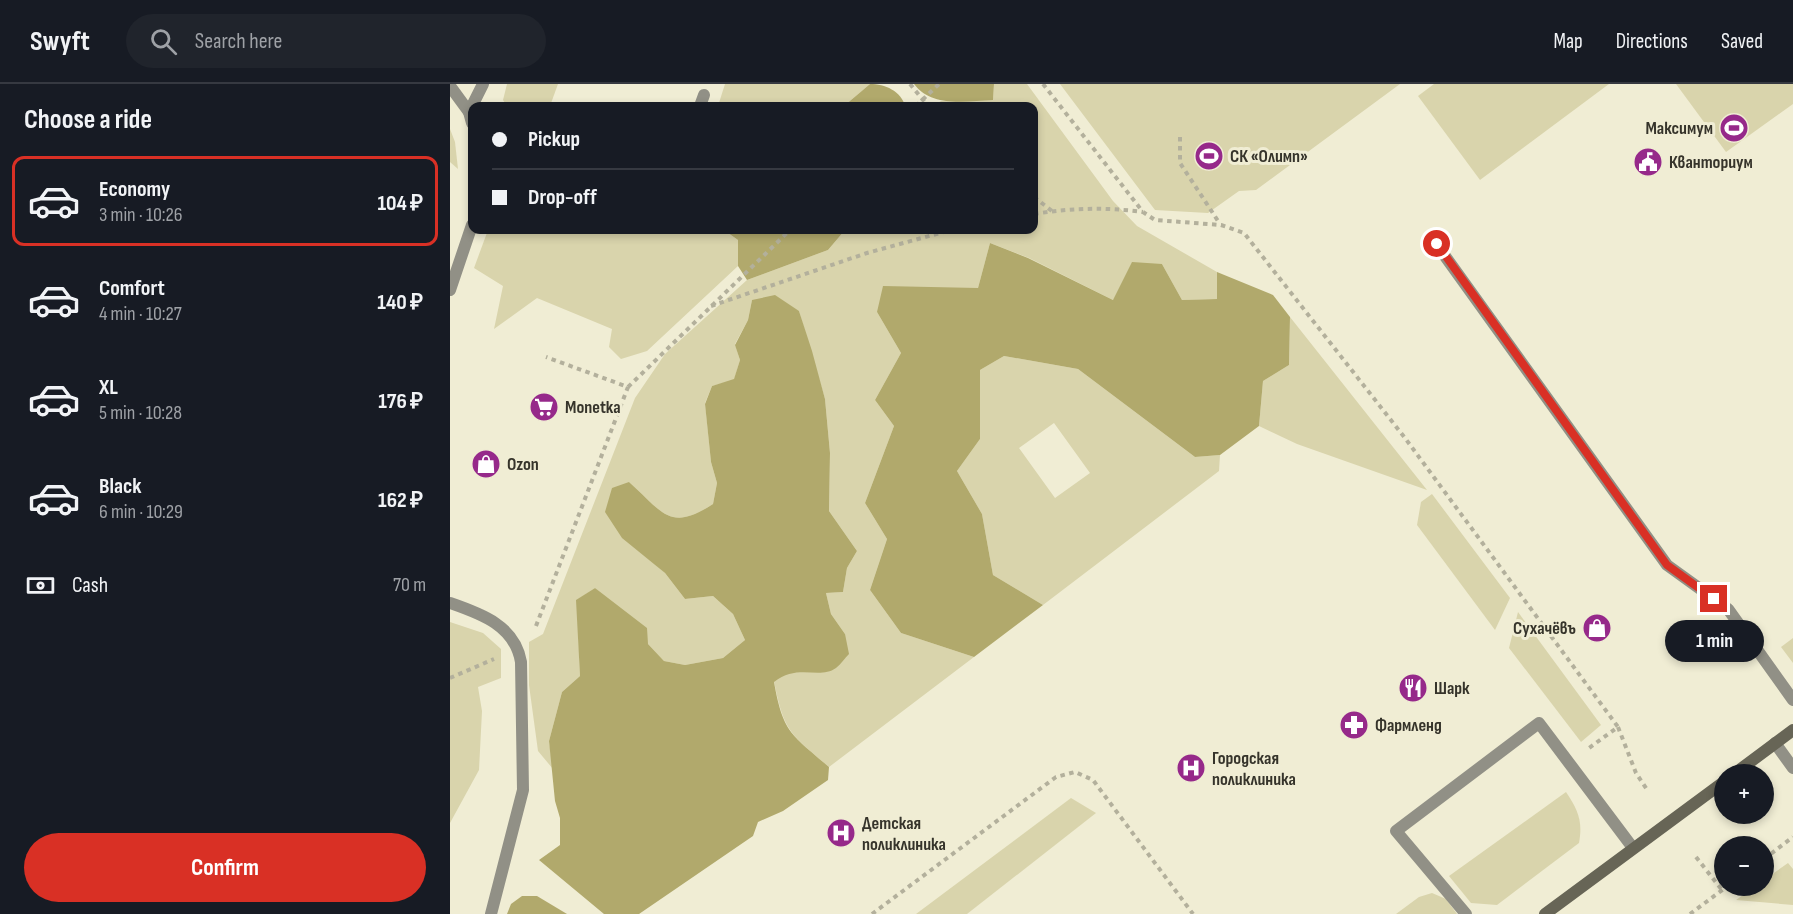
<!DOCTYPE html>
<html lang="en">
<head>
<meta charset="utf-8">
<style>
	:root { --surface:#171b24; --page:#20242c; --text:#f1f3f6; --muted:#9ea1a6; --line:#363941; --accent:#d93025 }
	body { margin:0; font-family:"Sofia Sans Condensed",sans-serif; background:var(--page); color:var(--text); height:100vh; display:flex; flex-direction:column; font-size:22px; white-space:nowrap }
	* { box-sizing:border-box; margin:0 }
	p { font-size:20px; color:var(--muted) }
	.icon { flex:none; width:33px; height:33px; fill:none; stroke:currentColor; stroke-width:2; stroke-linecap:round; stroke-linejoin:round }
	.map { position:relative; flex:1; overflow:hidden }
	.side { display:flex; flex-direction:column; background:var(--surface); width:450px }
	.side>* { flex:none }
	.banner { position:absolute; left:18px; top:18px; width:570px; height:132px; border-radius:12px; box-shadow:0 3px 9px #0003; display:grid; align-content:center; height:132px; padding:0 24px; background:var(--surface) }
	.tools { position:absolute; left:1264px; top:680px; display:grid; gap:12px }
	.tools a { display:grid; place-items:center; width:60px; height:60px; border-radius:50%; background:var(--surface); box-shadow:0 3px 9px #0003; font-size:30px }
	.end { position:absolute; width:27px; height:27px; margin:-14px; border:8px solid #d93025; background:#fff; box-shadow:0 0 0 3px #fff }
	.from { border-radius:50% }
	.bubble { position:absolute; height:42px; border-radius:21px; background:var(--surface); box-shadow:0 3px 9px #0003; font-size:20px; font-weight:700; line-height:42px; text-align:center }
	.banner b { display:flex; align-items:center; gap:21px; height:57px; font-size:22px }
	.banner b+b { border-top:2px solid var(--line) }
	.banner i { width:15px; height:15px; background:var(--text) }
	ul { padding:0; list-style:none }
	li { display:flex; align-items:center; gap:18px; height:90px; margin:0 12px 9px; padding:0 12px; border:3px solid transparent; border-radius:12px }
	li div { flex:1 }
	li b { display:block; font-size:22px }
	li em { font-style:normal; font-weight:700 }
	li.selected { border-color:var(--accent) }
	li>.icon { width:54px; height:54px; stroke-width:1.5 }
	h2 { padding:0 24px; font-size:27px; line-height:72px }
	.pay { display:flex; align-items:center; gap:15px; height:66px; padding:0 24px; font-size:22px }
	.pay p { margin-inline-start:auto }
	.cta { display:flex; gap:12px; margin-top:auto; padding:12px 24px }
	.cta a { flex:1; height:69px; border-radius:36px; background:var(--accent); color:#fff; font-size:24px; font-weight:700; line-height:69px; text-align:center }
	header { display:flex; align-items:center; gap:36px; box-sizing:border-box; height:84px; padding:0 30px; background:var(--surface); border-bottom:2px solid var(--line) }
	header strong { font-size:28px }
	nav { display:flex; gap:33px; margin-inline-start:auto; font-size:21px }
	.search { width:420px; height:54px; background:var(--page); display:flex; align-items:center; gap:15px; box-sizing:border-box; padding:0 21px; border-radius:33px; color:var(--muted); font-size:22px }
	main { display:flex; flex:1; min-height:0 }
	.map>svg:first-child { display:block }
</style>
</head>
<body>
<header>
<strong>Swyft</strong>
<div class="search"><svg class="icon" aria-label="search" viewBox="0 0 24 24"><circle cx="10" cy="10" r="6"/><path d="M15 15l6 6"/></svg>Search here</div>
<nav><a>Map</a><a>Directions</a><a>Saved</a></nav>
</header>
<main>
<section class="side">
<h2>Choose a ride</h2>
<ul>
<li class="selected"><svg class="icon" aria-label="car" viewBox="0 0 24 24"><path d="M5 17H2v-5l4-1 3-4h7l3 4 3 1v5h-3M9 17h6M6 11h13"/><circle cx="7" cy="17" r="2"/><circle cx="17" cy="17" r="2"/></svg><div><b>Economy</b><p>3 min · 10:26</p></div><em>104 ₽</em></li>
<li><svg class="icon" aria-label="car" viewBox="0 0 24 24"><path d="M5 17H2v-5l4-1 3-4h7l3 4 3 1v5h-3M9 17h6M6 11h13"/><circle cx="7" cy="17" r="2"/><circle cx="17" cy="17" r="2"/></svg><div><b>Comfort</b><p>4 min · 10:27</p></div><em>140 ₽</em></li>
<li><svg class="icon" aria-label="car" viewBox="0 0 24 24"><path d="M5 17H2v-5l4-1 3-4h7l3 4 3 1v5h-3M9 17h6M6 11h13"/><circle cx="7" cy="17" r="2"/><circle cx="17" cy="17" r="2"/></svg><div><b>XL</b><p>5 min · 10:28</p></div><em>176 ₽</em></li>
<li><svg class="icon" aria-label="car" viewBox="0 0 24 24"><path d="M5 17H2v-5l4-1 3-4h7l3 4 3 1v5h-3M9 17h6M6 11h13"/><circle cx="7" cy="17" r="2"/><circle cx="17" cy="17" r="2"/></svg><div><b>Black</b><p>6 min · 10:29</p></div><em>162 ₽</em></li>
</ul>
<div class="pay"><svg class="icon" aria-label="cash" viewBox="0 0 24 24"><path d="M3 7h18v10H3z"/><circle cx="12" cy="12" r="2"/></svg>Cash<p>70 m</p></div>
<div class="cta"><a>Confirm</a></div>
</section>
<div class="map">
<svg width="1343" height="830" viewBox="0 0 1343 830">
	<rect width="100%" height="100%" fill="#f0edd4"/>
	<g fill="#d9d4ac" fill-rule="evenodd">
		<path d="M57,0H108L100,22H57L53,16Z"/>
		<path d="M275,0H420L394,22H268Z"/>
		<path d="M544,0H577L663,117L687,142L767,188V215L732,216L712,180L663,216L579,174L540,159L528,204L507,206L427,228L451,269L425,316L444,342L415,419L437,455L420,506L451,549L524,573L379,683C341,650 334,649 324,597L337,588H369L395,550L381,530L376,509L393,508L397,484L407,467L379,427L380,369L375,315L349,227L302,216L298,236L285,260L290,276L284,296L262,302L255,319L261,378L267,399L263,420C219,449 212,427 179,398L196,472L215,489L235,515L263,512L283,530L295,556L273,574L235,581L214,577L145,504L127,516L130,592L112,608L99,657L103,685L88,667L79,601V558L93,550L185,314L215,270L297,196L378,166L395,146H584V22H483L491,17L543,16Z"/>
		<path d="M610,0H950L806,106L789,107L758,129L705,126Z"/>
		<path d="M984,0H1159L1030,96L968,12Z"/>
		<path d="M1226,0H1343V20L1276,68Z"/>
		<path d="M0,45L5,58L8,85L0,78Z"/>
		<path d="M38,146H274L288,156V182L197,267L171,275L159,263L162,245L87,214L44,245L53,202L24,184Z"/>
		<path d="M840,233L977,406L847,360L809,342L813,297L839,281Z"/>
		<path d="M554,272L628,285L745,373L770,371L769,387L593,521L543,491L532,430L507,387L530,355V286ZM604,339L640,389L605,414L569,364Z"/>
		<path d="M982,410L1060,514L1045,546L967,441L971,418Z"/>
		<path d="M1068,528L1151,641L1131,658L1059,564Z"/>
		<path d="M0,538L33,549L51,565V594L28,603L32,627L29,686L0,739Z"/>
		<path d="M1343,554V579L1331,563Z"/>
		<path d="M1116,708C1128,726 1133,737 1129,759L1047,821L1021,819L999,792Z"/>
		<path d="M621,714L646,729L517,830H466Z"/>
		<path d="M1338,779L1343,785V821L1286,816L1307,801H1314V796Z"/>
		<path d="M982,809L996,815L1007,830H946L969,813Z"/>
	</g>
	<g fill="#b1a96c">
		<path d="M420,0C435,0 451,7 455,22H394Z"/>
		<path d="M464,0H544L543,16C516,17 482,24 464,0Z"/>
		<path d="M274,146H395L378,166L297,196L288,182V156Z"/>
		<path d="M540,159L578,174L663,216L682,178L712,180L732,216L767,215V188L823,211L840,233L839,281L813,297L809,342L770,371L745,373L628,285L554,272L530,286V355L507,387L532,430L543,491L593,521L524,573L451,549L420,506L437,455L415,419L444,342L425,316L451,269L427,228L433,202L528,204Z"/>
		<path d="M325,211L349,227L362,267L375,315L380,369L379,427L407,467L397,484L393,508L376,509L381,530L395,550L399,570C395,574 391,580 386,584C369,596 348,579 324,598C333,649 341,650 379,683L378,696L333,727L308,738L303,752L189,830H154L89,776L110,761V734L105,717L99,657L112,608L130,592L126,516L145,504L197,544L198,560L214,577L235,581L273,574L295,556L283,530L263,512L235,515L215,489L172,454L155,428L162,404L179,398C212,427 219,449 263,420L267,399L261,378L255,320L262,302L284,295L290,276L285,261L298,236L302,216Z"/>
		<path d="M72,812H87L117,830H57L61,820Z"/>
	</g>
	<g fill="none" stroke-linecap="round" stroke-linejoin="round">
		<g stroke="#b3b09c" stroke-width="4" stroke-dasharray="4.5 4.5" stroke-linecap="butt">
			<path d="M460,0L478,22"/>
			<path d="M593,0L693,128L705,136L771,141L794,149L955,354L1168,643L1139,664"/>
			<path d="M466,22L489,0"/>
			<path d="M730,53V79L770,140"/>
			<path d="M584,113L602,127"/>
			<path d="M584,130C621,124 655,123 693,128"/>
			<path d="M261,222L417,169L501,146"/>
			<path d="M178,303L340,146"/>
			<path d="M86,542L178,303L96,273"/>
			<path d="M0,594L44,575"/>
			<path d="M1168,643L1186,689L1198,707"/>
			<path d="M1246,773L1272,806"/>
			<path d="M1314,775L1343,753"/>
			<path d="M422,830L606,693L625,688L643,696L743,830"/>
			<path d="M1240,830L1279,801"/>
		</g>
		<g stroke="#919086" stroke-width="12">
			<path d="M250,22L254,11"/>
			<path d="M22,29L19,28L33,0"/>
			<path d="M987,161L1217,481L1278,525L1343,616"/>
			<path d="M0,519C32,530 65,542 71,578L73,706L41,830"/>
			<path d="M1325,659L1343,684"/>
			<path d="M1016,830L946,747L1089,639L1183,764"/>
		</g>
		<g stroke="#919086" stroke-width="12">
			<path d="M0,2L19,28L22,39"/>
			<path d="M0,206L22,141"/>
		</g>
		<g stroke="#676556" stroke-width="12">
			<path d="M1284,690L1343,646"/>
			<path d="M1095,830L1275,697"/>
		</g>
	</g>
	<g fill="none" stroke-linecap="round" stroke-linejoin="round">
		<path stroke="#d93025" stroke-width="8" d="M987,160L1217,481L1264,515"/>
	</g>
	<defs>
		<g id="stadium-disc" transform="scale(1.5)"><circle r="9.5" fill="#96298a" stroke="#f0edd4"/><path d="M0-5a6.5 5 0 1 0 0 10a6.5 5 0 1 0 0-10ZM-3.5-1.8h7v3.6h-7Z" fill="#fff"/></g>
		<g id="civic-disc" transform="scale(1.5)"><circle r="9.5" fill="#96298a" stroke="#f0edd4"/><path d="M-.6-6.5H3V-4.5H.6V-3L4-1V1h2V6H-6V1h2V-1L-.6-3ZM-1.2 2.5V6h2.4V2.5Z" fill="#fff"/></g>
		<g id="supermarket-disc" transform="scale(1.5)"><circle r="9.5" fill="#96298a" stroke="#f0edd4"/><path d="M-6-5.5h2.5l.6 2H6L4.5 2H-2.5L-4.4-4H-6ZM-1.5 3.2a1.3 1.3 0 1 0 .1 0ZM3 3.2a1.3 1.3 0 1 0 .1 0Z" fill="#fff"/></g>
		<g id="shop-disc" transform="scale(1.5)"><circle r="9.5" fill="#96298a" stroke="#f0edd4"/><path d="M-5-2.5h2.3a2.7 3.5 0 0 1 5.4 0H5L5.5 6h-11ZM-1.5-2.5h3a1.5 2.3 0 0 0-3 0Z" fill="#fff"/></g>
		<g id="restaurant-disc" transform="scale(1.5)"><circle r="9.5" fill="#96298a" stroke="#f0edd4"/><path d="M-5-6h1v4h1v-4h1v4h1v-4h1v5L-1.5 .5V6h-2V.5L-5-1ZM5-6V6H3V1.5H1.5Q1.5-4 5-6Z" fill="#fff"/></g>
		<g id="pharmacy-disc" transform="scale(1.5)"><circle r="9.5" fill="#96298a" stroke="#f0edd4"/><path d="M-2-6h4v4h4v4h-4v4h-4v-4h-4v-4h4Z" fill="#fff"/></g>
		<g id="hospital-disc" transform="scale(1.5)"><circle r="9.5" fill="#96298a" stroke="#f0edd4"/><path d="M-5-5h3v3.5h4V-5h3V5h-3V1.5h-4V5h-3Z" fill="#fff"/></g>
	</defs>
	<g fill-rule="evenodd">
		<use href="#stadium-disc" x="1284" y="44"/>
		<use href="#stadium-disc" x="759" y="72"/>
		<use href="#civic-disc" x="1198" y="78"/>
		<use href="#supermarket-disc" x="94" y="323"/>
		<use href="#shop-disc" x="36" y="380"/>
		<use href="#shop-disc" x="1147" y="544"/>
		<use href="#restaurant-disc" x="963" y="604"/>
		<use href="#pharmacy-disc" x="904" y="641"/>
		<use href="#hospital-disc" x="741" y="684"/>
		<use href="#hospital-disc" x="391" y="749"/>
	</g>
	<g text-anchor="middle" stroke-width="6" stroke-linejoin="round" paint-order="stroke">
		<g font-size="18" font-weight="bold" fill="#36342b" stroke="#f0edd4" text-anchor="start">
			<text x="1263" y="50" text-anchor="end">Максимум</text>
			<text x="780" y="78">СК «Олимп»</text>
			<text x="1219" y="84">Кванториум</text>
			<text x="115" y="329">Monetka</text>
			<text x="57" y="386">Ozon</text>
			<text x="1126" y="550" text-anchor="end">Сухачёвъ</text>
			<text x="984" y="610">Шарк</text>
			<text x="925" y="647">Фармленд</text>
			<text x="762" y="680">Городская<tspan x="762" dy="21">поликлиника</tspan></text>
			<text x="412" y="745">Детская<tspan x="412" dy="21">поликлиника</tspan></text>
		</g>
	</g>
</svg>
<div class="tools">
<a>+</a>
<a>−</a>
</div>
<i class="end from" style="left:987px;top:160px"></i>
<i class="end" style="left:1264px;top:515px"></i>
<div class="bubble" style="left:1215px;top:536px;width:99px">1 min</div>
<div class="banner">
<b><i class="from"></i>Pickup</b>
<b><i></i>Drop-off</b>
</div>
</div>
</main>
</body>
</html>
